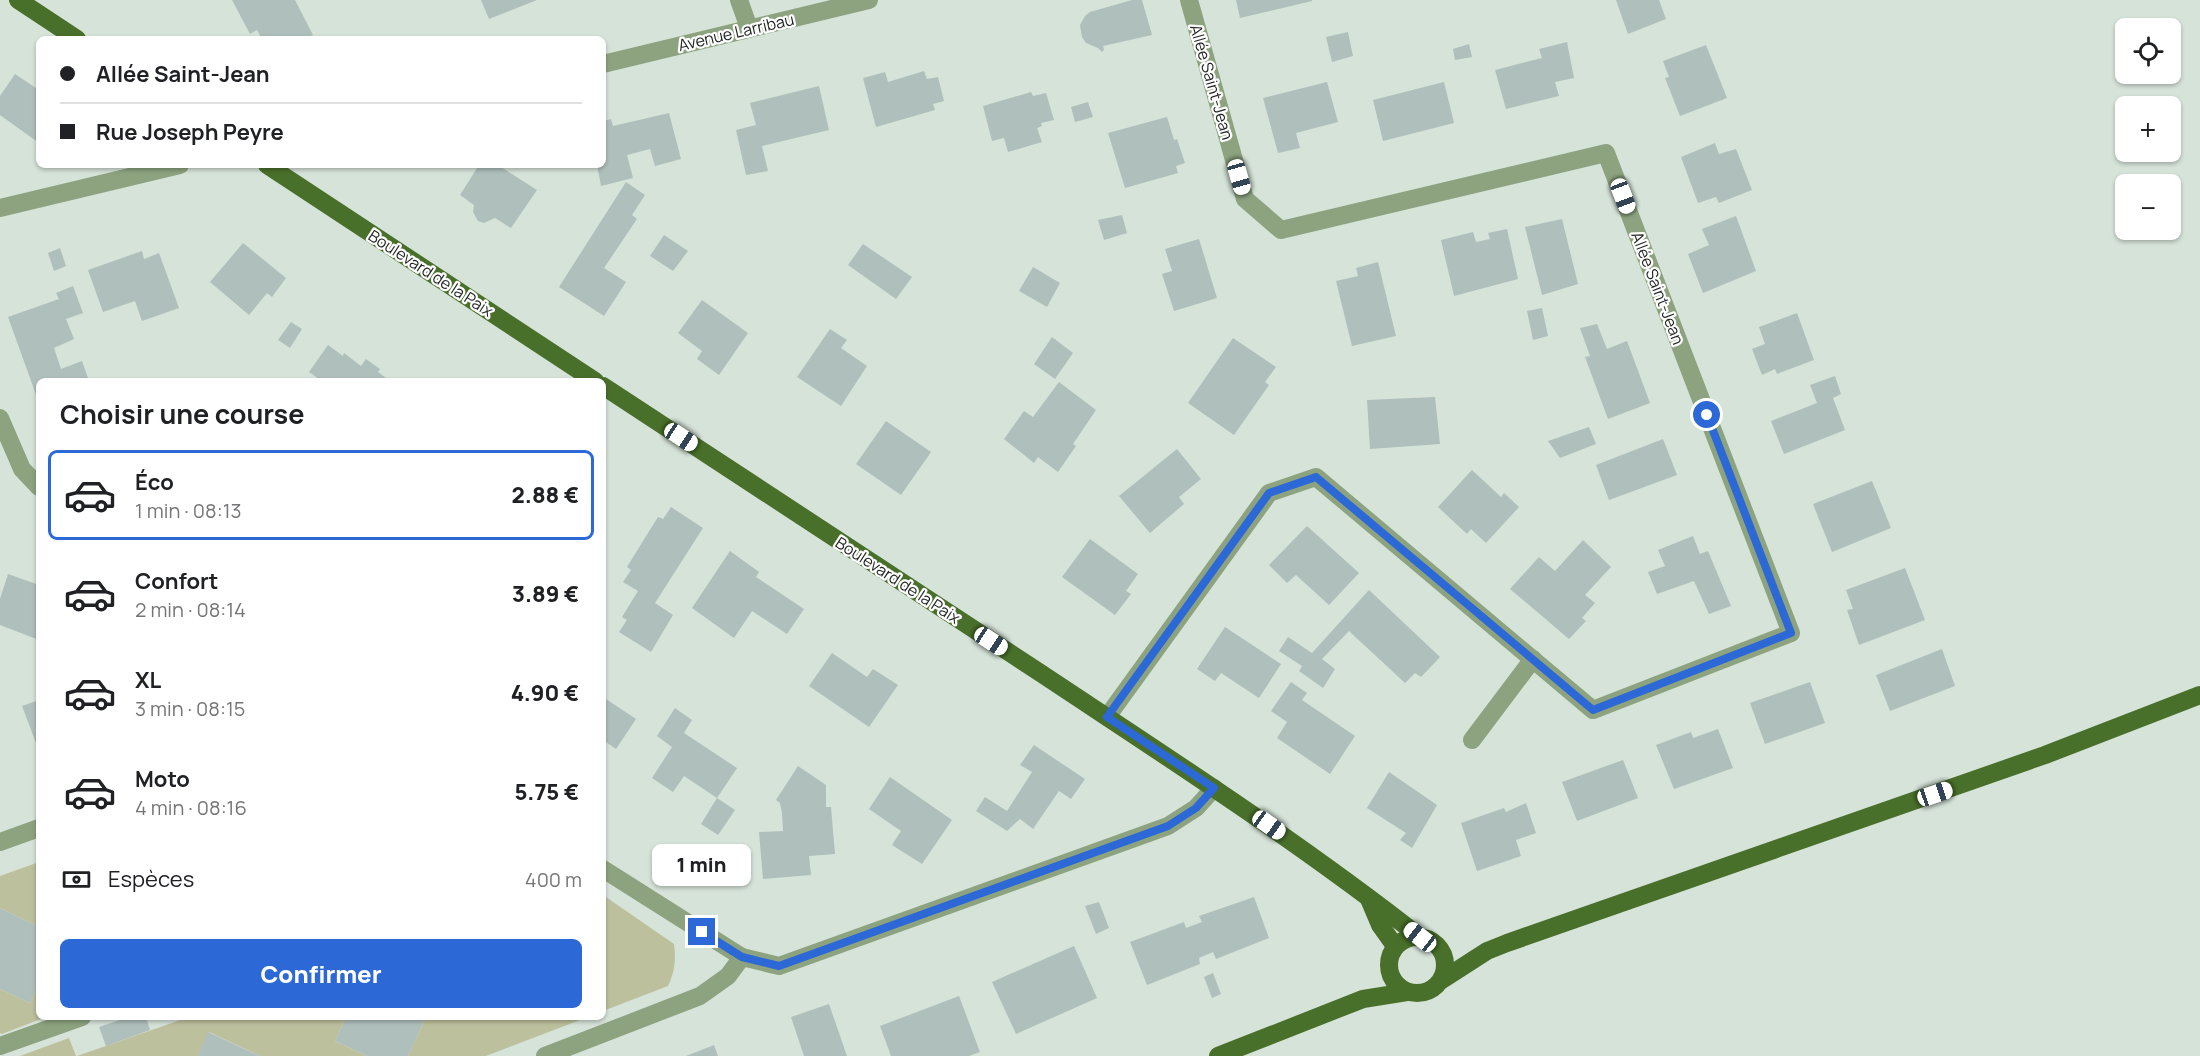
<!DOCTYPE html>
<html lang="fr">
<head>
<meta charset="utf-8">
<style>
	:root { --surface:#fff; --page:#f6f6f6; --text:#202124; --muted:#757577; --line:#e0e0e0; --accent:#2c68d6 }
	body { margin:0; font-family:Manrope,sans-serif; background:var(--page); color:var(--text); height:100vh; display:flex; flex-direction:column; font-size:22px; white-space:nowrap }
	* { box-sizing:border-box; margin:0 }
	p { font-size:20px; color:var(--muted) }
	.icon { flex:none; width:33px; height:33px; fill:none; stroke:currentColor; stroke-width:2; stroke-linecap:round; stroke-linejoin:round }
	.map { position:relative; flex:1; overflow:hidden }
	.panel { position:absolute; left:36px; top:378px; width:570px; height:642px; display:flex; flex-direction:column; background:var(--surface); border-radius:9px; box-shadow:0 2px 4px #0004 }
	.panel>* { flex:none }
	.hud { position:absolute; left:36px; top:36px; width:570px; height:132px; border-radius:9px; box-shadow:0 2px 4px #0004; display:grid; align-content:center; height:132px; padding:0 24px; background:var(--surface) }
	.fabs { position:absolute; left:2115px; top:18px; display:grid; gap:12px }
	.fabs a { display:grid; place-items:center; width:66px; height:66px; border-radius:9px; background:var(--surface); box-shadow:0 2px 4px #0004; font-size:30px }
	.end { position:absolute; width:27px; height:27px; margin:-14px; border:8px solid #2c68d6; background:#fff; box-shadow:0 0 0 3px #fff }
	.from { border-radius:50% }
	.bubble { position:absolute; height:42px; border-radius:9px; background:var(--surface); box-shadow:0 2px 4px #0004; font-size:20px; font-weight:800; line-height:42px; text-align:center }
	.car { position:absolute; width:18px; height:36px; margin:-18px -9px; border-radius:8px; box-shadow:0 0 4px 2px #0007; background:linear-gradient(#fff 24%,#345 0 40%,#fff 0 76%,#345 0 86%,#fff 0) }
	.hud b { display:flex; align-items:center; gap:21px; height:57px; font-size:22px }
	.hud b+b { border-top:2px solid var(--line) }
	.hud i { width:15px; height:15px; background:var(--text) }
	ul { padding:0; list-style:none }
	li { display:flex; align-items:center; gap:18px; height:90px; margin:0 12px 9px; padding:0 12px; border:3px solid transparent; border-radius:9px }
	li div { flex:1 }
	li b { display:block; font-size:22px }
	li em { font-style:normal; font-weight:800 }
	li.on { border-color:var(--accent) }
	li>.icon { width:54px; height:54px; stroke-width:1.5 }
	h2 { padding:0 24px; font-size:27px; line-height:72px }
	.pay { display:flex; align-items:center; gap:15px; height:66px; padding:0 24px; font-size:22px }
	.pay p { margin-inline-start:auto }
	.action { display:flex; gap:12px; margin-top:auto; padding:12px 24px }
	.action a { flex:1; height:69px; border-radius:9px; background:var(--accent); color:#fff; font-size:24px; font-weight:800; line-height:69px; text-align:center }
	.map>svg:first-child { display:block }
</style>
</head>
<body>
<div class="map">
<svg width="2200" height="1056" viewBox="0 0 2200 1056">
	<rect width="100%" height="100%" fill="#d6e3d9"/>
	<g fill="#bdc09d">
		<path d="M39,862V927L0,908V876Z"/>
		<path d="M603,895L674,944C676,960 675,971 668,986L603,1011Z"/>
		<path d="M39,984V1017H46L2,1034L0,1033V989L30,1003Z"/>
		<path d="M189,1017H346L335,1041L367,1056H260L209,1032L198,1056H77Z"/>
		<path d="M426,1017H588L486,1056H408Z"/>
		<path d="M69,1038L76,1056H20Z"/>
	</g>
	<g fill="#afbfbb">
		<path d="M232,0H295L313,35L305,39H262L257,30L250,34Z"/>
		<path d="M481,0H537L489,19Z"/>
		<path d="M1132,0H1142L1152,35L1103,46L1104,50L1102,52L1098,48L1086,43L1082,37L1080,25L1085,16L1090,12Z"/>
		<path d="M1236,0H1312V1L1240,18Z"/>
		<path d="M1616,0H1659L1666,19L1628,34Z"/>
		<path d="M1348,32L1353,56L1332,62L1326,37Z"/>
		<path d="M1567,42L1574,78L1555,82L1559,96L1506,109L1495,70L1542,58L1539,49Z"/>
		<path d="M1469,44L1472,57L1455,60L1453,49Z"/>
		<path d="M1706,45L1727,98L1680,116L1665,78L1669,77L1663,61Z"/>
		<path d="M924,71L927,79L938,77L944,101L933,104L935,110L876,127L863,78L885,72L888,82Z"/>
		<path d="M15,74L39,90V143L0,115V96Z"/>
		<path d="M1327,82L1338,122L1296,133L1300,148L1278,153L1263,98Z"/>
		<path d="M1444,82L1454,123L1383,141L1373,100Z"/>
		<path d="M819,86L829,130L762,146L768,171L746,175L736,130L756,125L750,103Z"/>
		<path d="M1031,92L1033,96L1046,93L1054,120L1041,123L1042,126L1037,128L1042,142L1008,152L1004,138L992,141L983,106Z"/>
		<path d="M1088,102L1093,117L1075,122L1071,107Z"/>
		<path d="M669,113L681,159L655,166L650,149L627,155L633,178L601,186L597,165H603V121L611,119L613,126Z"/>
		<path d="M1167,117L1174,140L1177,139L1185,163L1176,166L1178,173L1125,188L1108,133Z"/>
		<path d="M1715,143L1719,154L1736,149L1752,190L1719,203L1716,197L1698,203L1681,157Z"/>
		<path d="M479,165H498L537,190L511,228L495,218L484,223L478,221L473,212L474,205L460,195Z"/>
		<path d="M626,182L645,195L632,215L637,219L604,268L626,282L604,316L559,287Z"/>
		<path d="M1122,215L1127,233L1104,240L1098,220Z"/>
		<path d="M1736,216L1756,271L1703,293L1688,254L1709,245L1702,229Z"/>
		<path d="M1562,219L1578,284L1542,295L1525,227Z"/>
		<path d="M1507,229L1518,279L1454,296L1441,240L1473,232L1476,242L1490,239L1488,233Z"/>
		<path d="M664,235L688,251L673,271L650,256Z"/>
		<path d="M1199,239L1217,298L1174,311L1162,274L1172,271L1165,249Z"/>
		<path d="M243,243L286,278L272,297L267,293L249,315L210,282Z"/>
		<path d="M863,244L912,277L896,299L848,265Z"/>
		<path d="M60,248L66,266L54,271L48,253Z"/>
		<path d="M142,251L144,259L159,253L179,308L142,321L135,301L103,312L88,270Z"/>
		<path d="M1378,262L1396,336L1352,346L1336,281L1358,276L1356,268Z"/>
		<path d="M1033,267L1060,283L1047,307L1019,291Z"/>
		<path d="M73,286L83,313L66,319L74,339L54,348L61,369L82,361L89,381H39V403L8,317L59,299L56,293Z"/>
		<path d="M702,300L748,333L719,375L697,359L702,351L678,333Z"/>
		<path d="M1542,308L1548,336L1533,340L1527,311Z"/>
		<path d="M1797,313L1814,360L1777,374L1775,369L1762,375L1752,349L1765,344L1759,327Z"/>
		<path d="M291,322L302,329L290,348L278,340Z"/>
		<path d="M1597,324L1607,349L1627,341L1650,403L1608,419L1585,357L1590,356L1580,328Z"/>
		<path d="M830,329L847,340L841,348L867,366L841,406L797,377Z"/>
		<path d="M1052,337L1073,353L1055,379L1034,364Z"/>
		<path d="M1233,338L1276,367L1265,382L1269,385L1234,435L1188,403Z"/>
		<path d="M328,345L343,356L344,353L361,366L366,359L380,369L378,372L390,381H322L309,372Z"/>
		<path d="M1835,376L1841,394L1833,398L1845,430L1784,454L1771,421L1817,403L1810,385Z"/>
		<path d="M1059,382L1096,410L1073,444L1076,446L1058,472L1038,457L1034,463L1004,439L1024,411L1033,417Z"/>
		<path d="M1435,397L1440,444L1370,449L1367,400Z"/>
		<path d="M886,421L931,452L901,495L856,464Z"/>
		<path d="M1589,427L1596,444L1560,458L1548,441Z"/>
		<path d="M1663,439L1677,475L1609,500L1596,465Z"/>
		<path d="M1177,449L1201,479L1179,497L1184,504L1150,533L1119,496Z"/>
		<path d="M1472,470L1501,497L1504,493L1519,507L1486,543L1471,529L1467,534L1438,507Z"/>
		<path d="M1872,481L1891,528L1832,552L1813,504Z"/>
		<path d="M671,507L703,528L655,603L673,615L651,652L619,632L627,620L622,617L638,591L623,582L631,570L627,567L643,541L658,517L663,519Z"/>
		<path d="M1307,526L1359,573L1329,605L1296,575L1287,583L1269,565Z"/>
		<path d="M1693,536L1700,554L1708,551L1731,606L1709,614L1694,581L1657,594L1648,572L1665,566L1658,550Z"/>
		<path d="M1090,539L1138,574L1126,591L1131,594L1115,615L1062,577Z"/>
		<path d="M1583,540L1611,567L1585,595L1595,603L1582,618L1586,621L1569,639L1510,589L1539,557L1555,571Z"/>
		<path d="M730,551L759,572L756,577L804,609L787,634L752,611L734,638L692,608Z"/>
		<path d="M1905,568L1925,620L1859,645L1847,610L1853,609L1846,590Z"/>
		<path d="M8,574L39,585L36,594L39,595V640L0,625V599Z"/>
		<path d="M1369,590L1440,657L1421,677L1415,673L1405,683L1349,631L1322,659L1335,669L1323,688L1299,671L1302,666L1279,651L1288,637L1312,653Z"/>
		<path d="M1225,627L1281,664L1259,698L1221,673L1215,681L1197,669Z"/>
		<path d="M1942,649L1955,686L1890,711L1876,675Z"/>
		<path d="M832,653L867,677L873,669L898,685L869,727L809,686Z"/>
		<path d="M1291,682L1307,693L1302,700L1355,736L1330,774L1277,738L1287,722L1271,711Z"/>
		<path d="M1810,682L1825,723L1765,744L1750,703Z"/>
		<path d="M603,697L636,719L616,749L603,740Z"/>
		<path d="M39,700V751L22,706Z"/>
		<path d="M675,708L692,720L684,733L737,768L717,798L684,776L673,792L652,778L672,747L657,736Z"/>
		<path d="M1718,729L1733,768L1674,789L1656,745L1691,732L1693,738Z"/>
		<path d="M1034,745L1085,779L1071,799L1059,791L1033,829L1020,819L1007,831L976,811L985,797L1007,811L1032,772L1020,765Z"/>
		<path d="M1623,760L1638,798L1577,821L1562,782Z"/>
		<path d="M798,766L826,785V807H831L835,854L809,856L811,875L763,879L759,832L783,831L782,813L780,803L776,800Z"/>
		<path d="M1389,772L1437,805L1412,848L1400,840L1406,833L1367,808Z"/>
		<path d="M890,777L952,820L922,864L892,845L901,831L869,809Z"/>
		<path d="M717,798L735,810L718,835L701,824Z"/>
		<path d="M1526,803L1536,833L1516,840L1521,856L1477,871L1461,823L1504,808L1506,812Z"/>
		<path d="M1254,897L1269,938L1216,959L1213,952L1199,958L1200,964L1147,985L1130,942L1184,922L1186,928L1202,922L1199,916Z"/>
		<path d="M1099,902L1109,928L1096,934L1085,906Z"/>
		<path d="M0,908L39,927V984L30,1003L0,989Z"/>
		<path d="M1074,946L1097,998L1016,1034L992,982Z"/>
		<path d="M1213,973L1221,994L1212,998L1204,977Z"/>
		<path d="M959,996L980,1052L969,1056H891L880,1026Z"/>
		<path d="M829,1004L847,1056H804L791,1017Z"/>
		<path d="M129,1017H146L150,1030L106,1046L99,1027Z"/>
		<path d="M346,1017H426L408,1056H367L335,1041Z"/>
		<path d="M208,1032L260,1056H198Z"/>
		<path d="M714,1045L718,1056H686Z"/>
	</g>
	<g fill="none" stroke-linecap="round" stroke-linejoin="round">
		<g stroke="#8da37f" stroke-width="18">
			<path d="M739,0L749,28"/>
			<path d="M603,64L869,0"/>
			<path d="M0,208L180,165"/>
			<path d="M0,418L22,469L39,487"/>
			<path d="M1107,717L1269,493L1316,477L1593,710L1791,633L1606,153L1281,230L1245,199L1189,0"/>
			<path d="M1472,740L1533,659"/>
			<path d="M0,842L39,828"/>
			<path d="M603,869L742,957"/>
			<path d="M0,1046L82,1017"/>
			<path d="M545,1056L700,996L728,976L742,957L779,966L1168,826L1196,808L1214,788"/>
		</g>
		<g stroke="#49702a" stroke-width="18">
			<path d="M18,0L77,39"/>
			<path d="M267,165L595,381"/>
			<path d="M603,386C749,482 896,578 1042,674C1170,759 1299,842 1420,937"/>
			<path d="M1369,899L1380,925L1395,946"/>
			<circle cx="1417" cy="965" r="28"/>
			<path d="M1442,980L1487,951L1507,943L2045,755L2200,695"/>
			<path d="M1218,1056L1363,999L1407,992"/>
		</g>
	</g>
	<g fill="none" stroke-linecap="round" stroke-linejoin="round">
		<path stroke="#2c68d6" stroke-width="8" d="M702,932L742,957L779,966L1168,826L1196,808L1214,788L1107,717L1269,493L1316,477L1593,710L1791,633L1707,415"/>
	</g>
	<g text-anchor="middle" stroke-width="4.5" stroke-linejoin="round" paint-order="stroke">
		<g font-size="16" fill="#1e2320" stroke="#fff">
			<text transform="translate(736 32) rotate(-13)" y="6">Avenue Larribau</text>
			<text transform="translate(1212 82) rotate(74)" y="6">Allée Saint-Jean</text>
			<text transform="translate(431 273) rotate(33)" y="6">Boulevard de la Paix</text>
			<text transform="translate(1658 288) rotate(69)" y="6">Allée Saint-Jean</text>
			<text transform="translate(898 580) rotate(33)" y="6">Boulevard de la Paix</text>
		</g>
	</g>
</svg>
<div class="fabs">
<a><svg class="icon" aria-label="locate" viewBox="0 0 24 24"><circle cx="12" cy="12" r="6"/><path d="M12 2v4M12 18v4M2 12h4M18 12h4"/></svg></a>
<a>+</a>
<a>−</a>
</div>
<i class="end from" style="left:1707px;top:415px"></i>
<i class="end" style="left:702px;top:932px"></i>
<div class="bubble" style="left:652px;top:844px;width:99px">1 min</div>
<i class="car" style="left:1239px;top:177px;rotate:164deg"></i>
<i class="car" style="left:1623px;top:196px;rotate:159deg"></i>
<i class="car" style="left:681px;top:437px;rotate:123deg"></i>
<i class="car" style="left:991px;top:641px;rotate:123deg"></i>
<i class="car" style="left:1935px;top:794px;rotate:71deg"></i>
<i class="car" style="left:1269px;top:825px;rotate:125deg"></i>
<i class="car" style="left:1420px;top:937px;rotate:308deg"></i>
<div class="hud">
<b><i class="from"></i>Allée Saint-Jean</b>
<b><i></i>Rue Joseph Peyre</b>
</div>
<section class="panel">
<h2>Choisir une course</h2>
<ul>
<li class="on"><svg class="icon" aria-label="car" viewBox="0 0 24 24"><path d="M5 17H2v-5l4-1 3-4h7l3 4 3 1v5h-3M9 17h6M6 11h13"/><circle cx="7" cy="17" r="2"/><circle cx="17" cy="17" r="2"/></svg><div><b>Éco</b><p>1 min · 08:13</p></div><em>2.88 €</em></li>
<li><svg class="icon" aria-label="car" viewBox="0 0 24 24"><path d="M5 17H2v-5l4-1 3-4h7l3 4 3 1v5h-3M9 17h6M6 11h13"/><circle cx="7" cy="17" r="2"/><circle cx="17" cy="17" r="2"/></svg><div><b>Confort</b><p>2 min · 08:14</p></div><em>3.89 €</em></li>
<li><svg class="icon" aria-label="car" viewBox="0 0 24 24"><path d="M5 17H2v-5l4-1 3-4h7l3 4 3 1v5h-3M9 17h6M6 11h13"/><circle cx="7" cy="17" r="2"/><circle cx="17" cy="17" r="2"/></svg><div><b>XL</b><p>3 min · 08:15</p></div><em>4.90 €</em></li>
<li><svg class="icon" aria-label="car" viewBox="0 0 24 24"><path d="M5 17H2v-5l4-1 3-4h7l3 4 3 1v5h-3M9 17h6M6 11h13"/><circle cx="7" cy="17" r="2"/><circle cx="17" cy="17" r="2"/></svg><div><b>Moto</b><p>4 min · 08:16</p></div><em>5.75 €</em></li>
</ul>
<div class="pay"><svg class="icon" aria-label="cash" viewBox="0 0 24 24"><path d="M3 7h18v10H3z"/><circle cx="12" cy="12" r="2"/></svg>Espèces<p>400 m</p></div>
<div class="action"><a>Confirmer</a></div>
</section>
</div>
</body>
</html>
